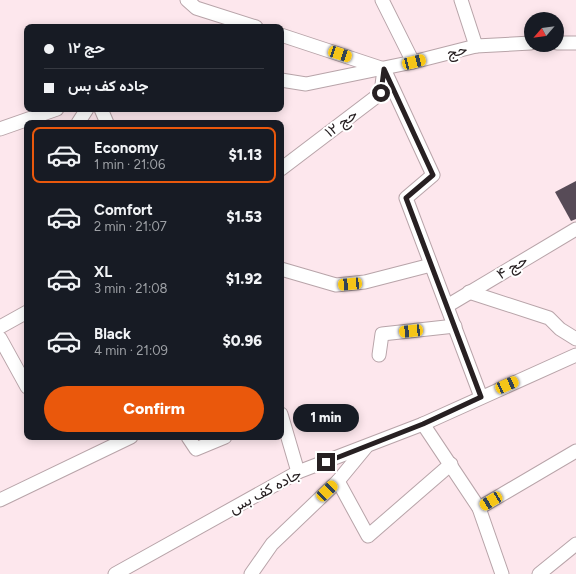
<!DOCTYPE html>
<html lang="en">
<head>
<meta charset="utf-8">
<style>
	:root { --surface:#171b24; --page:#242831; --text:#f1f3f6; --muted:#9ea1a6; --line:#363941; --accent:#ea580c }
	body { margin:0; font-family:Figtree,Vazirmatn,sans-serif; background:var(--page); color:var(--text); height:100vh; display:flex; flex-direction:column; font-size:15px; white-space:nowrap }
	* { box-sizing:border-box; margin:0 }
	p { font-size:13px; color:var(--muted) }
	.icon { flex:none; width:22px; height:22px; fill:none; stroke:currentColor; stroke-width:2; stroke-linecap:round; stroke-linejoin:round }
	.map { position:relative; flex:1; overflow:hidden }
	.panel { position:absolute; left:24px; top:120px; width:260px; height:320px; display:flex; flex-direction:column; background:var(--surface); border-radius:8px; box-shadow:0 2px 10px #0003 }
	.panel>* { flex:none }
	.hud { position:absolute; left:24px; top:24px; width:260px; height:88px; border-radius:8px; box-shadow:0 2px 10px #0003; display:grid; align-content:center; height:88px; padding:0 20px; background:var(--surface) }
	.needle { width:26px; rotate:242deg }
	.buttons { position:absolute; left:524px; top:12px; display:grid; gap:8px }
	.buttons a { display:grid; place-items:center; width:40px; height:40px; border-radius:50%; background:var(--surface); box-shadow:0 2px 10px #0003; font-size:20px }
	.end { position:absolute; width:18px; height:18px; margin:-9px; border:5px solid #272022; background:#fff; box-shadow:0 0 0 2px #fff }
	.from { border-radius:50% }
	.bubble { position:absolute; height:28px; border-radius:14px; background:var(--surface); box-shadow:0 2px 10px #0003; font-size:13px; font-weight:800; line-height:28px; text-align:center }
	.car { position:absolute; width:12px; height:24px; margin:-12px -6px; border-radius:5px; box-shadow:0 0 3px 1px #0007; background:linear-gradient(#f5c518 24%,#345 0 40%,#f5c518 0 76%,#345 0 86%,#f5c518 0) }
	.hud b { display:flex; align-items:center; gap:14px; height:38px; font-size:15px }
	.hud b+b { border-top:1px solid var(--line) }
	.hud i { width:10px; height:10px; background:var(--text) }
	ul { padding:7px 0 0; list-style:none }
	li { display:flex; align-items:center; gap:12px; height:56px; margin:0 8px 6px; padding:0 12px; border:2px solid transparent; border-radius:8px }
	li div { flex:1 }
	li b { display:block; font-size:15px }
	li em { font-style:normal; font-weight:800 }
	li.selected { border-color:var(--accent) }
	li>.icon { width:36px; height:36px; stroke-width:1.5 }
	.button { display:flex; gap:8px; margin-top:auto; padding:8px 20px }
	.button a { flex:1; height:46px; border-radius:24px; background:var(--accent); color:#fff; font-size:16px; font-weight:800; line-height:46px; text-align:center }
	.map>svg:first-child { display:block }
</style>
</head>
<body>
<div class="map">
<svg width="576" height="574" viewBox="0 0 576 574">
	<rect width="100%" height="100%" fill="#fde7ed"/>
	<path fill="#574b57" d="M576,181V219L571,221L555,192Z"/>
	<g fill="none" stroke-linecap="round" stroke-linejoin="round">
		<g stroke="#b8a4a9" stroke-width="15">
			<g id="minor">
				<path d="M187,0L196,8L256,27"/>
				<path d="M382,0L413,62"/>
				<path d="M461,0L476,46"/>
				<path d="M281,35L384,69L433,175L406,198L481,397"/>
				<path d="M557,43H576"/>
				<path d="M281,80L306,84L413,62L476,46L531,43"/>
				<path d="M101,109L107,123"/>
				<path d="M78,123L87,109"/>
				<path d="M0,129L57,109"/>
				<path d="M281,169L381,93L384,69"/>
				<path d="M281,269L336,285L365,282L431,265"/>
				<path d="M469,292L549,318L560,329L576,339"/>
				<path d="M447,306L576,229"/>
				<path d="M0,327L27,312"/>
				<path d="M0,338L27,387"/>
				<path d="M379,355L382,334L455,326"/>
				<path d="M281,414L298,472"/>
				<path d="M423,424L479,508L502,574"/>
				<path d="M188,437L196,449L225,437"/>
				<path d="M338,481L368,536L451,464"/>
				<path d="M0,500L131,437"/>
				<path d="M479,508L576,451"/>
				<path d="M115,574L298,472L423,424L576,355"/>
				<path d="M251,574L272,544L338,481L366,447"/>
				<path d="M539,574L576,544"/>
			</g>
		</g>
		<use href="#minor" stroke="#fff" stroke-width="13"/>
	</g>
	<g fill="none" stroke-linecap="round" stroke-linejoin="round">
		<path stroke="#272022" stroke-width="5" d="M326,462L423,424L481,397L406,198L433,175L384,69L381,93"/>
	</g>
	<g text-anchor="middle" stroke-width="4" stroke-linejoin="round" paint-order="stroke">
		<g font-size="15" fill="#272022" stroke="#fff">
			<text transform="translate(457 51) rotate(-14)" y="5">حج</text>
			<text transform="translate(341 123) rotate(-37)" y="5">حج ۱۲</text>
			<text transform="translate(512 267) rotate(-31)" y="5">حج ۴</text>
			<text transform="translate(265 491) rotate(-28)" y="5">جاده کف بس</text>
		</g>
	</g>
</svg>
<div class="buttons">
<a><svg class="needle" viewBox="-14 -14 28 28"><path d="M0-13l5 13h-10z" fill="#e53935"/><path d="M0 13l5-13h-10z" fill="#9ea1a6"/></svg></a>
</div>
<i class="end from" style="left:381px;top:93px"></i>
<i class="end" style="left:326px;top:462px"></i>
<div class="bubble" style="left:293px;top:404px;width:66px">1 min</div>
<i class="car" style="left:340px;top:54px;rotate:108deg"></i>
<i class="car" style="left:414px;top:62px;rotate:76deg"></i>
<i class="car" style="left:350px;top:284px;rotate:265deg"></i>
<i class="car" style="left:411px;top:331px;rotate:264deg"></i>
<i class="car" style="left:507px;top:385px;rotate:66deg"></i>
<i class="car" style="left:327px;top:491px;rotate:46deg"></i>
<i class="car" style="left:491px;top:501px;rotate:239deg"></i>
<div class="hud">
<b><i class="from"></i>حج ۱۲</b>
<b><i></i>جاده کف بس</b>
</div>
<section class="panel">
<ul>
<li class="selected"><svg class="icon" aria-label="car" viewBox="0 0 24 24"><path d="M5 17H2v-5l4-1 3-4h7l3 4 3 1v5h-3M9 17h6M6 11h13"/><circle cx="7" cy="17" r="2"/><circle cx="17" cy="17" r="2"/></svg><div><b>Economy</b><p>1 min · 21:06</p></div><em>$1.13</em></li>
<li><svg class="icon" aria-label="car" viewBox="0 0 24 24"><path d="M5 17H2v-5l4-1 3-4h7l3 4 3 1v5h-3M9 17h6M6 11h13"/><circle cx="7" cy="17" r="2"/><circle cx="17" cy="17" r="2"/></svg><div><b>Comfort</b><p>2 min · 21:07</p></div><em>$1.53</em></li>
<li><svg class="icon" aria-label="car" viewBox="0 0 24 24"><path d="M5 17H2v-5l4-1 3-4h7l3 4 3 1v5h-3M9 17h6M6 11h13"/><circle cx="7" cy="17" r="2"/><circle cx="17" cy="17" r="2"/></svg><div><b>XL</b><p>3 min · 21:08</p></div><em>$1.92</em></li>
<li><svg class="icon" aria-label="car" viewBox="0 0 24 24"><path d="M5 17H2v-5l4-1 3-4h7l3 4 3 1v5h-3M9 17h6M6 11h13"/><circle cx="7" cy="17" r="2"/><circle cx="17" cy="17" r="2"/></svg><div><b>Black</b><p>4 min · 21:09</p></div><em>$0.96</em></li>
</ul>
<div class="button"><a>Confirm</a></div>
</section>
</div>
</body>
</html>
